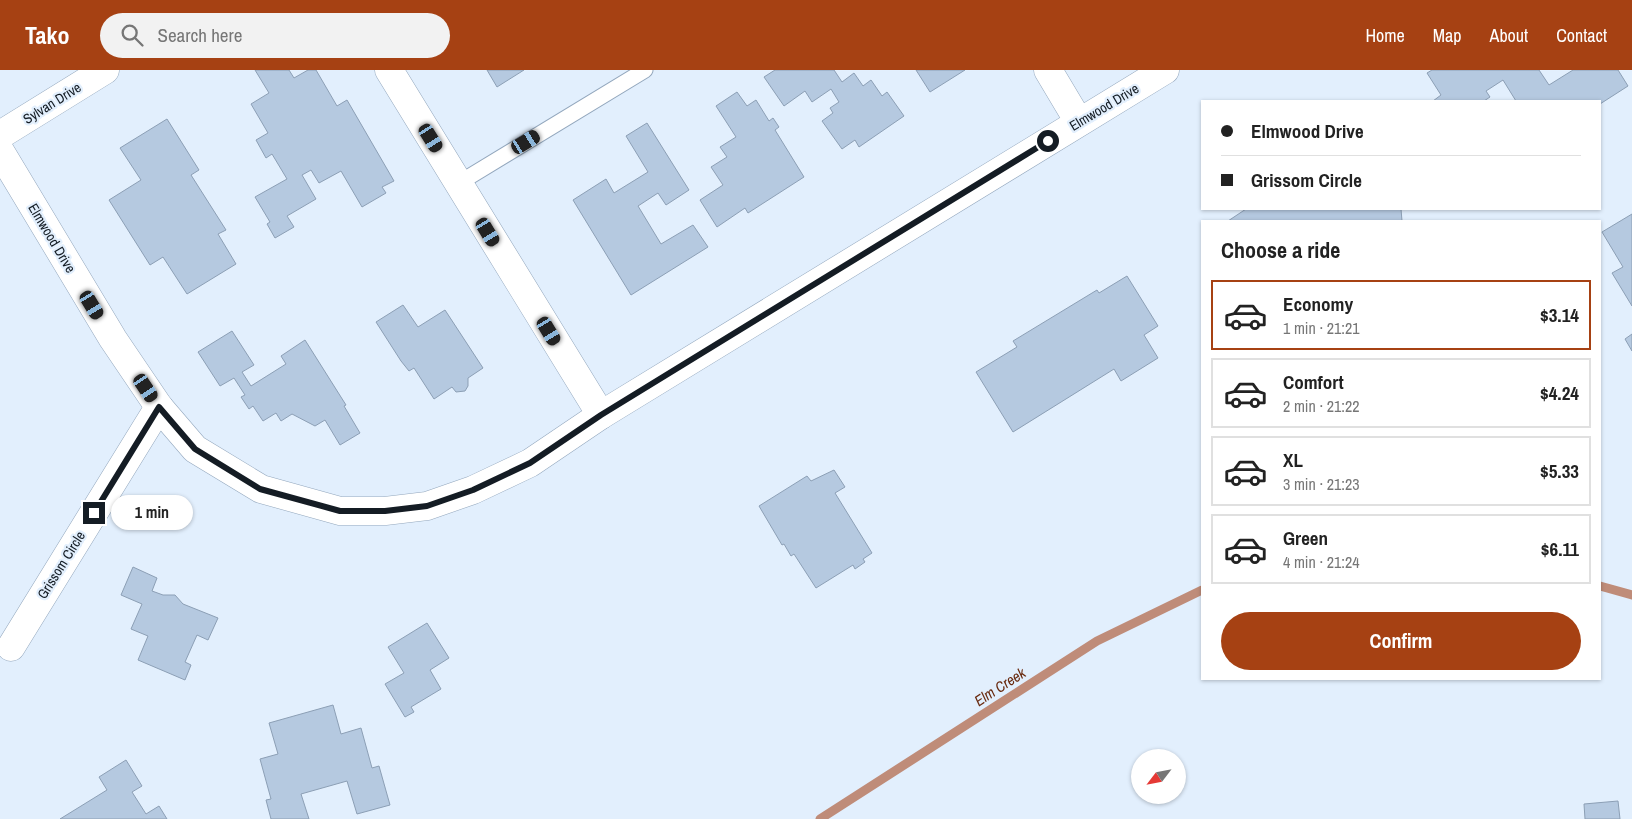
<!DOCTYPE html>
<html lang="en">
<head>
<meta charset="utf-8">
<style>
	:root { --surface:#fff; --page:#f2f2f2; --text:#222; --muted:#767676; --line:#e0e0e0; --accent:#a64113 }
	body { margin:0; font-family:"Archivo Narrow",sans-serif; background:var(--page); color:var(--text); height:100vh; display:flex; flex-direction:column; font-size:19px; white-space:nowrap }
	* { box-sizing:border-box; margin:0 }
	p { font-size:16px; color:var(--muted) }
	.icon { flex:none; width:28px; height:28px; fill:none; stroke:currentColor; stroke-width:2; stroke-linecap:round; stroke-linejoin:round }
	.map { position:relative; flex:1; overflow:hidden }
	.details { position:absolute; left:1201px; top:150px; width:400px; height:460px; display:flex; flex-direction:column; background:var(--surface); border-radius:0px; box-shadow:0 1px 4px #0004 }
	.details>* { flex:none }
	.banner { position:absolute; left:1201px; top:30px; width:400px; height:110px; border-radius:0px; box-shadow:0 1px 4px #0004; display:grid; align-content:center; height:110px; padding:0 20px; background:var(--surface) }
	.needle { width:32px; rotate:238deg }
	.fabs { position:absolute; left:1131px; top:679px; display:grid; gap:10px }
	.fabs a { display:grid; place-items:center; width:55px; height:55px; border-radius:50%; background:var(--surface); box-shadow:0 1px 4px #0004; font-size:25px }
	.end { position:absolute; width:22px; height:22px; margin:-11px; border:6px solid #141c24; background:#fff; box-shadow:0 0 0 2px #fff }
	.from { border-radius:50% }
	.bubble { position:absolute; height:35px; border-radius:18px; background:var(--surface); box-shadow:0 1px 4px #0004; font-size:16px; font-weight:800; line-height:35px; text-align:center }
	.car { position:absolute; width:15px; height:30px; margin:-15px -8px; border-radius:6px; box-shadow:0 0 4px 1px #0007; background:linear-gradient(#222 24%,#8ab4d8 0 40%,#222 0 76%,#8ab4d8 0 86%,#222 0) }
	.banner b { display:flex; align-items:center; gap:18px; height:48px; font-size:19px }
	.banner b+b { border-top:1px solid var(--line) }
	.banner i { width:12px; height:12px; background:var(--text) }
	ul { padding:0; list-style:none }
	li { display:flex; align-items:center; gap:15px; height:70px; margin:0 10px 8px; padding:0 10px; border:2px solid var(--line); border-radius:0px }
	li div { flex:1 }
	li b { display:block; font-size:19px }
	li em { font-style:normal; font-weight:800 }
	li.selected { border-color:var(--accent) }
	li>.icon { width:45px; height:45px; stroke-width:1.5 }
	h2 { padding:0 20px; font-size:22px; line-height:60px }
	.cta { display:flex; gap:10px; margin-top:auto; padding:10px 20px }
	.cta a { flex:1; height:58px; border-radius:30px; background:var(--accent); color:#fff; font-size:20px; font-weight:800; line-height:58px; text-align:center }
	header { display:flex; align-items:center; gap:30px; box-sizing:border-box; height:70px; padding:0 25px; background:var(--accent); color:#fff }
	header strong { font-size:24px }
	nav { display:flex; gap:28px; margin-inline-start:auto; font-size:18px }
	.search { width:350px; height:45px; background:var(--page); display:flex; align-items:center; gap:12px; box-sizing:border-box; padding:0 18px; border-radius:28px; color:var(--muted); font-size:19px }
	.map>svg:first-child { display:block }
</style>
</head>
<body>
<header>
<strong>Tako</strong>
<div class="search"><svg class="icon" aria-label="search" viewBox="0 0 24 24"><circle cx="10" cy="10" r="6"/><path d="M15 15l6 6"/></svg>Search here</div>
<nav><a>Home</a><a>Map</a><a>About</a><a>Contact</a></nav>
</header>
<div class="map">
<svg width="1632" height="749" viewBox="0 0 1632 749">
	<rect width="100%" height="100%" fill="#e2effd"/>
	<g fill="none" stroke-linecap="round" stroke-linejoin="round">
		<g stroke="#bf8c79" stroke-width="9">
			<path d="M1600,516L1632,525"/>
			<path d="M820,749L1097,571L1202,520"/>
		</g>
	</g>
	<g fill="#b5c9e0" stroke="#8c9fb5">
		<path d="M255,0H289L294,8L308,0H316L337,36L347,30L394,111L382,117L386,123L362,137L341,101L319,113L311,100L302,105L316,129L287,146L294,157L275,168L267,154L270,152L255,127L287,109L272,84L266,88L256,70L268,63L251,34L269,23Z"/>
		<path d="M487,0H524L497,17Z"/>
		<path d="M775,0H834L842,12L854,3L863,16L871,10L882,26L887,22L904,46L859,77L855,70L842,79L822,51L833,43L830,38L839,32L831,19L812,32L805,21L784,36L764,7Z"/>
		<path d="M916,0H965L930,22Z"/>
		<path d="M1432,0H1539L1549,15L1573,0H1618L1628,16L1600,34V31H1516L1503,10L1486,21L1490,27L1484,31H1433L1441,25L1427,3Z"/>
		<path d="M737,22L747,36L756,30L769,51L773,48L779,57L775,60L804,107L748,143L745,138L717,157L700,130L723,115L711,97L727,87L720,77L736,67L716,36Z"/>
		<path d="M167,49L199,100L191,105L226,160L218,164L236,194L187,224L163,187L150,195L109,130L141,110L120,78Z"/>
		<path d="M647,53L689,120L666,135L658,123L638,136L661,174L693,155L708,177L631,225L573,130L606,109L614,123L648,102L626,66Z"/>
		<path d="M1246,139H1401L1402,151H1228Z"/>
		<path d="M1632,144V236L1612,203L1623,197L1602,162Z"/>
		<path d="M1127,206L1158,256L1144,265L1158,288L1121,311L1114,299L1013,362L976,302L1017,277L1013,271L1097,220L1099,223Z"/>
		<path d="M403,235L418,257L445,240L483,298L468,308V316L465,321L456,322L452,317L434,329L414,298L409,301L401,291L376,252Z"/>
		<path d="M232,261L254,295L242,302L251,316L286,294L281,286L305,270L346,335L344,336L360,363L340,375L325,350L315,356L292,344L281,351L276,343L263,351L253,336L249,339L241,327L245,325L234,308L220,316L198,282Z"/>
		<path d="M1632,264V281L1625,269Z"/>
		<path d="M834,400L845,417L835,423L872,483L863,489L865,492L855,499L853,495L816,518L794,484L791,486L784,474L782,475L759,436L807,406L811,411Z"/>
		<path d="M133,497L157,508L152,521L163,525H175L183,534L218,548L208,570L197,565L185,592L191,595L185,610L138,590L148,566L131,559L142,534L121,525Z"/>
		<path d="M427,553L449,588L430,600L441,619L411,637L414,642L405,647L385,614L404,603L388,577Z"/>
		<path d="M333,635L341,664L361,658L372,698L379,696L390,735L357,744L347,711L301,724L309,749H271L266,730L271,729L260,689L278,684L269,653Z"/>
		<path d="M126,690L142,716L132,722L146,744L159,736L167,749H60L107,720L99,707Z"/>
		<path d="M1618,731L1620,749H1585L1584,734Z"/>
	</g>
	<g fill="none" stroke-linecap="round" stroke-linejoin="round">
		<g stroke="#93a7bd" stroke-width="17">
			<path id="lane" d="M459,113L645,0"/>
		</g>
		<g stroke="#93a7bd" stroke-width="29">
			<g id="street">
				<path d="M389,0L601,345"/>
				<path d="M1048,0L1079,52"/>
				<path d="M0,65L105,0"/>
				<path d="M0,81L113,269L159,337L195,379L261,419L340,441H385L427,436L473,420L530,393L601,345L1165,0"/>
				<path d="M11,577L159,337"/>
			</g>
		</g>
		<use href="#lane" stroke="#fff" stroke-width="15"/>
		<use href="#street" stroke="#fff" stroke-width="28"/>
	</g>
	<g fill="none" stroke-linecap="round" stroke-linejoin="round">
		<path stroke="#141c24" stroke-width="6" d="M94,443L159,337L195,379L260,419L340,441H385L427,436L473,420L530,393L601,345L1048,71"/>
	</g>
	<g text-anchor="middle" stroke-width="4.5" stroke-linejoin="round" paint-order="stroke">
		<g font-size="14" fill="#141c24" stroke="#e2effd">
			<text transform="translate(52 33) rotate(-32)" y="5">Sylvan Drive</text>
			<text transform="translate(1104 37) rotate(-31)" y="5">Elmwood Drive</text>
			<text transform="translate(52 168) rotate(59)" y="5">Elmwood Drive</text>
			<text transform="translate(61 495) rotate(-58)" y="5">Grissom Circle</text>
		</g>
		<g font-size="15" font-style="italic" fill="#68290e" stroke="#e2effd">
			<text transform="translate(1000 617) rotate(-33)" y="5">Elm Creek</text>
		</g>
	</g>
</svg>
<div class="fabs">
<a><svg class="needle" viewBox="-14 -14 28 28"><path d="M0-13l5 13h-10z" fill="#e53935"/><path d="M0 13l5-13h-10z" fill="#767676"/></svg></a>
</div>
<i class="end from" style="left:1048px;top:71px"></i>
<i class="end" style="left:94px;top:443px"></i>
<div class="bubble" style="left:111px;top:425px;width:82px">1 min</div>
<i class="car" style="left:431px;top:68px;rotate:148deg"></i>
<i class="car" style="left:526px;top:72px;rotate:59deg"></i>
<i class="car" style="left:488px;top:162px;rotate:149deg"></i>
<i class="car" style="left:92px;top:235px;rotate:149deg"></i>
<i class="car" style="left:549px;top:261px;rotate:149deg"></i>
<i class="car" style="left:146px;top:318px;rotate:146deg"></i>
<div class="banner">
<b><i class="from"></i>Elmwood Drive</b>
<b><i></i>Grissom Circle</b>
</div>
<section class="details">
<h2>Choose a ride</h2>
<ul>
<li class="selected"><svg class="icon" aria-label="car" viewBox="0 0 24 24"><path d="M5 17H2v-5l4-1 3-4h7l3 4 3 1v5h-3M9 17h6M6 11h13"/><circle cx="7" cy="17" r="2"/><circle cx="17" cy="17" r="2"/></svg><div><b>Economy</b><p>1 min · 21:21</p></div><em>$3.14</em></li>
<li><svg class="icon" aria-label="car" viewBox="0 0 24 24"><path d="M5 17H2v-5l4-1 3-4h7l3 4 3 1v5h-3M9 17h6M6 11h13"/><circle cx="7" cy="17" r="2"/><circle cx="17" cy="17" r="2"/></svg><div><b>Comfort</b><p>2 min · 21:22</p></div><em>$4.24</em></li>
<li><svg class="icon" aria-label="car" viewBox="0 0 24 24"><path d="M5 17H2v-5l4-1 3-4h7l3 4 3 1v5h-3M9 17h6M6 11h13"/><circle cx="7" cy="17" r="2"/><circle cx="17" cy="17" r="2"/></svg><div><b>XL</b><p>3 min · 21:23</p></div><em>$5.33</em></li>
<li><svg class="icon" aria-label="car" viewBox="0 0 24 24"><path d="M5 17H2v-5l4-1 3-4h7l3 4 3 1v5h-3M9 17h6M6 11h13"/><circle cx="7" cy="17" r="2"/><circle cx="17" cy="17" r="2"/></svg><div><b>Green</b><p>4 min · 21:24</p></div><em>$6.11</em></li>
</ul>
<div class="cta"><a>Confirm</a></div>
</section>
</div>
</body>
</html>
